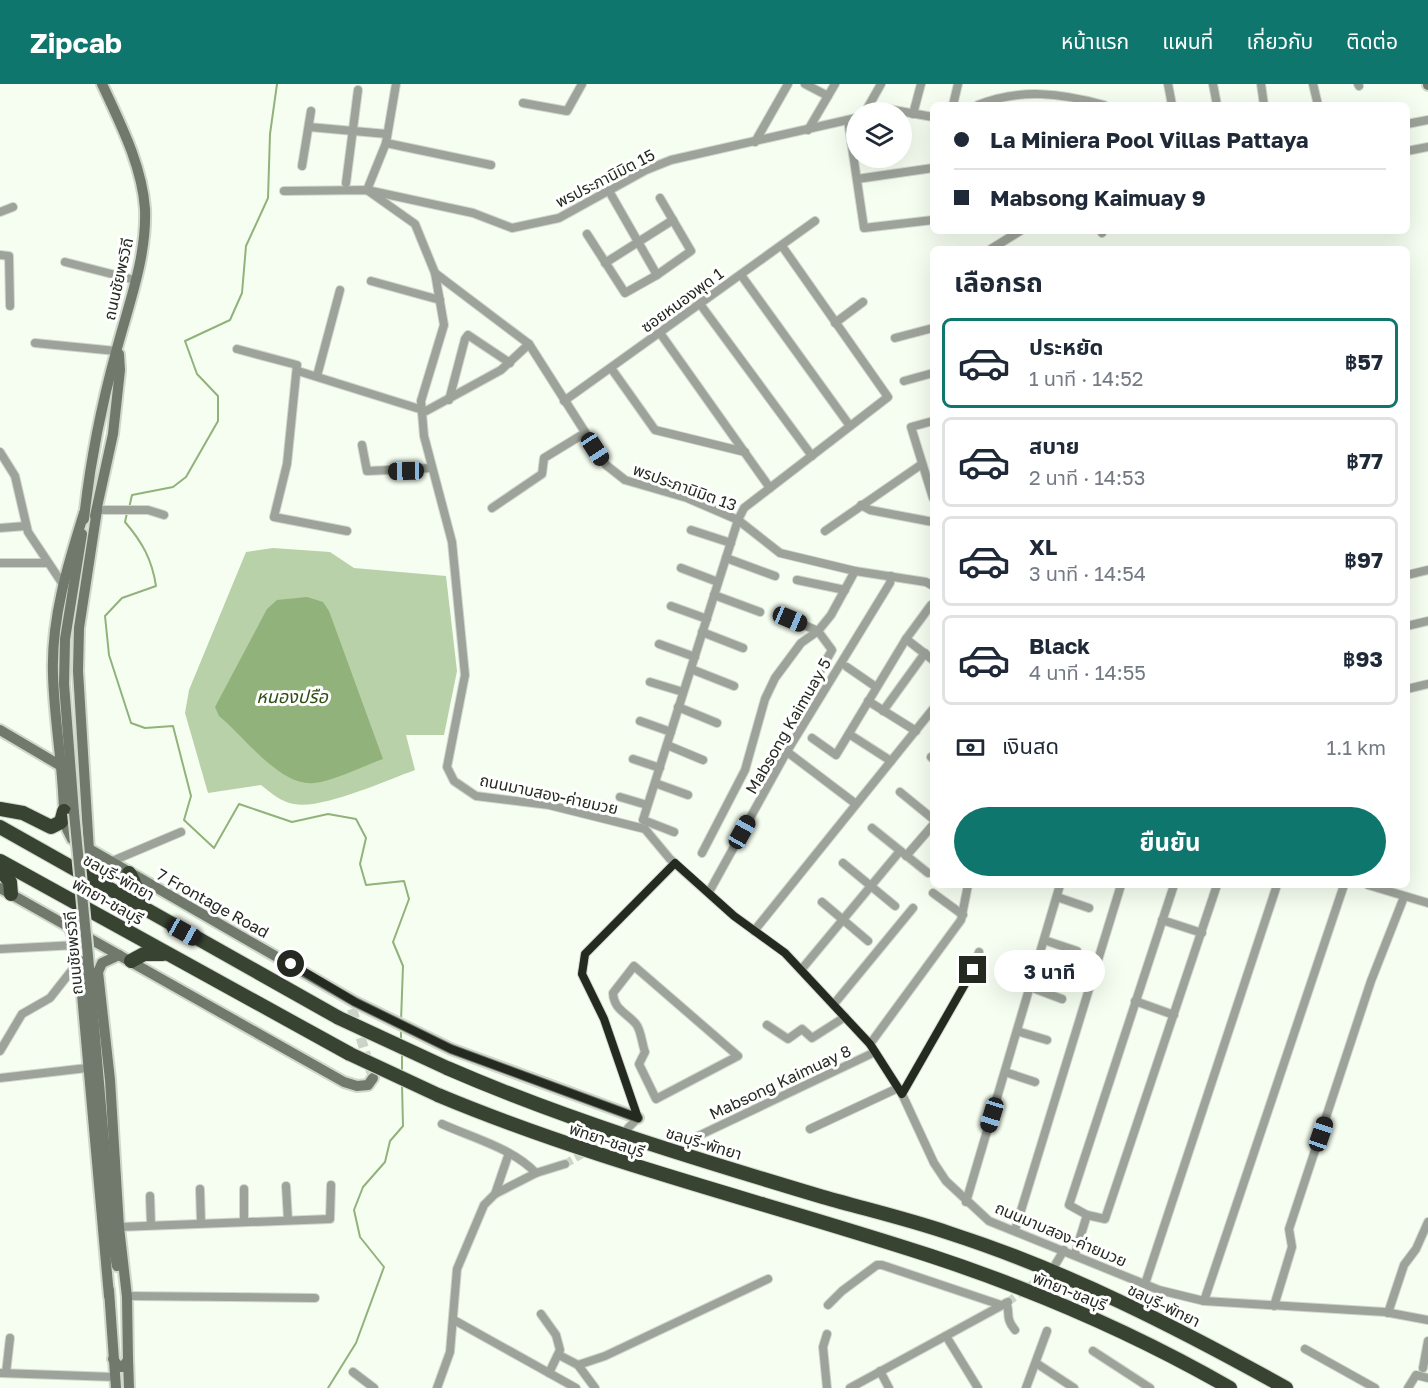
<!DOCTYPE html>
<html lang="th">
<head>
<meta charset="utf-8">
<style>
	:root { --surface:#fff; --page:#f2f2f3; --text:#1f2937; --muted:#747a83; --line:#e0e1e3; --accent:#0f766e }
	body { margin:0; font-family:"Golos Text","Noto Sans Thai",sans-serif; background:var(--page); color:var(--text); height:100vh; display:flex; flex-direction:column; font-size:22px; white-space:nowrap }
	* { box-sizing:border-box; margin:0 }
	p { font-size:20px; color:var(--muted) }
	.icon { flex:none; width:33px; height:33px; fill:none; stroke:currentColor; stroke-width:2; stroke-linecap:round; stroke-linejoin:round }
	.map { position:relative; flex:1; overflow:hidden }
	.drawer { position:absolute; left:930px; top:162px; width:480px; height:642px; display:flex; flex-direction:column; background:var(--surface); border-radius:9px; box-shadow:0 6px 24px #0002 }
	.drawer>* { flex:none }
	.top-card { position:absolute; left:930px; top:18px; width:480px; height:132px; border-radius:9px; box-shadow:0 6px 24px #0002; display:grid; align-content:center; height:132px; padding:0 24px; background:var(--surface) }
	.fabs { position:absolute; left:846px; top:18px; display:grid; gap:12px }
	.fabs a { display:grid; place-items:center; width:66px; height:66px; border-radius:50%; background:var(--surface); box-shadow:0 6px 24px #0002; font-size:30px }
	.end { position:absolute; width:27px; height:27px; margin:-14px; border:8px solid #252a21; background:#fff; box-shadow:0 0 0 3px #fff }
	.from { border-radius:50% }
	.bubble { position:absolute; height:42px; border-radius:21px; background:var(--surface); box-shadow:0 6px 24px #0002; font-size:20px; font-weight:700; line-height:42px; text-align:center }
	.car { position:absolute; width:18px; height:36px; margin:-18px -9px; border-radius:8px; box-shadow:0 0 4px 2px #0007; background:linear-gradient(#222 24%,#8ab4d8 0 40%,#222 0 76%,#8ab4d8 0 86%,#222 0) }
	.top-card b { display:flex; align-items:center; gap:21px; height:57px; font-size:22px }
	.top-card b+b { border-top:2px solid var(--line) }
	.top-card i { width:15px; height:15px; background:var(--text) }
	ul { padding:0; list-style:none }
	li { display:flex; align-items:center; gap:18px; height:90px; margin:0 12px 9px; padding:0 12px; border:3px solid var(--line); border-radius:9px }
	li div { flex:1 }
	li b { display:block; font-size:22px }
	li em { font-style:normal; font-weight:700 }
	li.on { border-color:var(--accent) }
	li>.icon { width:54px; height:54px; stroke-width:1.5 }
	h2 { padding:0 24px; font-size:27px; line-height:72px }
	.pay { display:flex; align-items:center; gap:15px; height:66px; padding:0 24px; font-size:22px }
	.pay p { margin-inline-start:auto }
	.primary-button { display:flex; gap:12px; margin-top:auto; padding:12px 24px }
	.primary-button a { flex:1; height:69px; border-radius:36px; background:var(--accent); color:#fff; font-size:24px; font-weight:700; line-height:69px; text-align:center }
	header { display:flex; align-items:center; gap:36px; box-sizing:border-box; height:84px; padding:0 30px; background:var(--accent); color:#fff }
	header strong { font-size:28px }
	nav { display:flex; gap:33px; margin-inline-start:auto; font-size:21px }
	.map>svg:first-child { display:block }
</style>
</head>
<body>
<header>
<strong>Zipcab</strong>
<nav><a>หน้าแรก</a><a>แผนที่</a><a>เกี่ยวกับ</a><a>ติดต่อ</a></nav>
</header>
<div class="map">
<svg width="1428" height="1304" viewBox="0 0 1428 1304">
	<rect width="100%" height="100%" fill="#f6fef1"/>
	<path fill="#b8d1a8" d="M273,464L330,468L354,484L446,492L457,587L444,651H406L415,686C388,696 320,726 294,720C281,718 271,709 261,701L208,709L185,629L189,606L246,468Z"/>
	<path fill="#91b27b" d="M307,513L323,518L329,527L383,675C363,682 334,697 314,699C280,703 244,652 219,632L215,623L267,525L277,516Z"/>
	<g fill="none" stroke-linecap="round" stroke-linejoin="round">
		<g stroke="#91b27b" stroke-width="2">
			<path d="M129,424L132,411L173,403L186,393L218,337V312L197,290L185,257L230,236L242,209L246,162L268,114L270,50L277,0"/>
			<path d="M127,429L125,438C143,459 152,476 156,502L122,514L105,532L109,571L131,639L145,644L173,642L191,712L184,736L214,764L239,720L292,738L328,730L356,735L366,754L360,780L366,801L404,797L409,815L393,858L403,882L401,937"/>
			<path d="M401,946V958"/>
			<path d="M402,970V988"/>
			<path d="M328,1304L356,1259L384,1183L360,1153L354,1126L363,1103L385,1078L390,1057L403,1042L402,1000"/>
		</g>
		<g stroke="#ccd4c7" stroke-width="8" stroke-dasharray="8 4" stroke-linecap="butt">
			<path d="M565,1080L619,1049"/>
			<path d="M1008,1218L1050,1187"/>
		</g>
		<path stroke="#ccd4c7" stroke-width="10" stroke-dasharray="10 5" stroke-linecap="butt" d="M352,925L373,994"/>
		<g stroke="#d0d8cc" stroke-width="10">
			<g id="street">
				<path d="M396,0L386,59L367,106L415,140L435,189L444,241L421,317L424,352L452,458L465,591L447,683L454,697L476,712L549,721L645,745L670,775L734,832L785,869L870,960L902,1010L934,1079L946,1097L989,1137L1159,1206L1204,1217L1385,1228L1428,1236"/>
				<path d="M805,0L828,12"/>
				<path d="M1168,0L1172,21"/>
				<path d="M1213,0L1217,21"/>
				<path d="M1261,0L1264,21"/>
				<path d="M1313,0L1318,21"/>
				<path d="M1358,0L1359,2"/>
				<path d="M523,19L567,27L582,0"/>
				<path d="M953,21L958,0"/>
				<path d="M978,21C1020,4 1061,9 1104,21"/>
				<path d="M868,23L881,0"/>
				<path d="M876,28L888,25L933,33"/>
				<path d="M913,30L921,0"/>
				<path d="M848,36L864,144L933,136"/>
				<path d="M1407,40L1428,36"/>
				<path d="M309,43L387,50"/>
				<path d="M808,46L835,0"/>
				<path d="M755,58L788,0"/>
				<path d="M386,59L491,81"/>
				<path d="M1407,67L1428,63"/>
				<path d="M302,82L311,27"/>
				<path d="M857,95L933,84"/>
				<path d="M346,99L358,6"/>
				<path d="M284,107L367,106L473,129L512,144L559,134L646,86L671,76L856,34"/>
				<path d="M0,128L13,123"/>
				<path d="M1101,147L1102,149"/>
				<path d="M587,150L625,209L657,191L609,107"/>
				<path d="M991,165L1020,147"/>
				<path d="M0,171L9,172L10,222"/>
				<path d="M65,178L135,196"/>
				<path d="M605,179L673,136"/>
				<path d="M435,189L529,260L606,381L625,396L687,414L738,436L780,469L855,487L926,498L933,502"/>
				<path d="M657,191L691,167L660,114"/>
				<path d="M741,191L850,342"/>
				<path d="M371,197L440,216"/>
				<path d="M700,220L812,372"/>
				<path d="M835,239L863,218"/>
				<path d="M660,249L770,404"/>
				<path d="M895,254L933,244"/>
				<path d="M35,259L116,267"/>
				<path d="M237,265L297,281L287,380L274,433L347,447"/>
				<path d="M611,284L655,346L745,368"/>
				<path d="M298,287L426,327L501,286L529,260"/>
				<path d="M317,292L340,206"/>
				<path d="M904,297L933,289"/>
				<path d="M449,316L465,255L468,251L510,279"/>
				<path d="M564,317L815,137"/>
				<path d="M933,337L911,343L933,414"/>
				<path d="M362,361L367,387L432,384"/>
				<path d="M0,368L15,392L28,448L64,502"/>
				<path d="M861,421L870,426L933,438"/>
				<path d="M492,424L542,390L544,374L585,349"/>
				<path d="M97,426H148L164,431"/>
				<path d="M0,444L26,442"/>
				<path d="M691,446L731,459"/>
				<path d="M825,447L922,380"/>
				<path d="M726,474L775,492"/>
				<path d="M0,479H48"/>
				<path d="M681,484L718,498"/>
				<path d="M1407,491L1428,486"/>
				<path d="M797,496L845,506"/>
				<path d="M714,511L760,528"/>
				<path d="M671,522L707,535"/>
				<path d="M790,535L818,547L832,566L806,612"/>
				<path d="M1407,542L1428,537"/>
				<path d="M702,548L743,564"/>
				<path d="M906,555L933,576"/>
				<path d="M659,560L695,573"/>
				<path d="M847,583L876,603"/>
				<path d="M691,585L734,602"/>
				<path d="M650,598L683,608"/>
				<path d="M1407,605L1428,600"/>
				<path d="M868,617L916,647"/>
				<path d="M678,623L717,639"/>
				<path d="M883,627L925,569"/>
				<path d="M640,637L671,648"/>
				<path d="M849,650L891,677"/>
				<path d="M812,654L836,671L906,555L931,521"/>
				<path d="M667,661L703,676"/>
				<path d="M790,670L856,720"/>
				<path d="M931,673L933,675"/>
				<path d="M633,675L660,684"/>
				<path d="M655,699L688,711"/>
				<path d="M900,708L933,735"/>
				<path d="M620,713L647,721"/>
				<path d="M872,744L928,789"/>
				<path d="M674,748L643,736L738,436L744,424L888,313L782,162"/>
				<path d="M702,769L745,686L765,615L775,594L801,559L818,547L831,531L855,487"/>
				<path d="M906,772L933,741"/>
				<path d="M110,778L181,748"/>
				<path d="M843,779L895,822"/>
				<path d="M1174,801L1069,1121L1087,1131L1105,1135L1217,801"/>
				<path d="M1368,801L1428,819"/>
				<path d="M709,808L786,669L890,499L891,492"/>
				<path d="M933,809L963,831"/>
				<path d="M1057,813L1089,824"/>
				<path d="M822,818L868,857"/>
				<path d="M1162,836L1202,849"/>
				<path d="M754,847L933,625"/>
				<path d="M1044,856L1077,867"/>
				<path d="M0,865L77,861"/>
				<path d="M634,882L738,972L656,1015L639,980L645,968C642,960 641,946 636,940C626,928 614,926 613,909Z"/>
				<path d="M801,886L900,767"/>
				<path d="M1030,903L1062,915"/>
				<path d="M1135,917L1174,931"/>
				<path d="M834,920L913,824"/>
				<path d="M767,941L788,955L802,945L812,954L845,933"/>
				<path d="M1017,947L1047,956"/>
				<path d="M870,960L961,836L968,801"/>
				<path d="M0,967L22,930L50,914L79,877"/>
				<path d="M1005,988L1035,998"/>
				<path d="M0,994L87,984"/>
				<path d="M902,1010L973,886L979,868"/>
				<path d="M442,1040C473,1054 512,1064 536,1089"/>
				<path d="M628,1044L638,1034L604,935L582,890L585,870L675,779"/>
				<path d="M810,1045L898,1004"/>
				<path d="M696,1053L875,968"/>
				<path d="M286,1102L288,1136"/>
				<path d="M200,1105L201,1139"/>
				<path d="M244,1105V1138"/>
				<path d="M495,1110L509,1069"/>
				<path d="M150,1112L151,1141"/>
				<path d="M966,1118L1060,801"/>
				<path d="M119,1143L330,1135L331,1101"/>
				<path d="M1015,1146L1121,801"/>
				<path d="M1075,1170L1087,1131"/>
				<path d="M1052,1186L1064,1166"/>
				<path d="M1145,1200L1277,801"/>
				<path d="M127,1212L315,1214"/>
				<path d="M1204,1217L1344,801"/>
				<path d="M1006,1219C1011,1227 1004,1233 1015,1246"/>
				<path d="M828,1221L842,1207L877,1181H882L1001,1221"/>
				<path d="M1274,1222L1292,1163L1289,1145L1371,897L1404,813"/>
				<path d="M1388,1229L1404,1181L1416,1165L1428,1138"/>
				<path d="M541,1230L556,1251L560,1266L549,1289"/>
				<path d="M454,1236L576,1304"/>
				<path d="M827,1250L823,1263L827,1304"/>
				<path d="M946,1252L978,1304"/>
				<path d="M1305,1265L1375,1304"/>
				<path d="M1093,1267L1150,1304"/>
				<path d="M559,1271L578,1281L595,1304"/>
				<path d="M1036,1279L1074,1304"/>
				<path d="M578,1281L605,1272L768,1195"/>
				<path d="M1423,1284L1428,1257"/>
				<path d="M880,1287L889,1304"/>
				<path d="M353,1288L374,1304"/>
				<path d="M0,1289L114,1293"/>
				<path d="M6,1289L10,1254"/>
				<path d="M437,1304L450,1268L457,1185L484,1121L495,1110L536,1089L565,1080"/>
				<path d="M850,1304L1008,1218"/>
				<path d="M1026,1304L1047,1247"/>
				<path d="M1408,1304L1416,1291L1428,1294"/>
			</g>
		</g>
		<g stroke="#d0d8cc" stroke-width="14">
			<g id="secondary">
				<path d="M1428,0V1"/>
				<path d="M84,429C68,480 51,535 53,590C54,635 63,681 64,727L67,745L72,755L355,918L451,965L638,1034"/>
				<path d="M95,432L113,350L120,286L119,270"/>
				<path d="M84,435C90,378 101,323 116,268C128,222 147,173 145,125C142,81 120,39 102,0"/>
				<path d="M0,646L61,682"/>
				<path d="M74,729L64,600L65,555L82,450"/>
				<path d="M89,767L78,587L79,544L97,426"/>
				<path d="M0,804L344,998L357,1002L368,1001L373,994"/>
				<path d="M69,843L77,861L79,877L109,1212"/>
				<path d="M88,872L113,1161L117,1182"/>
				<path d="M109,1206L116,1304"/>
				<path d="M113,1275L119,1283H123L128,1276L127,1213L119,1143L110,996L98,888L102,879L119,871"/>
				<path d="M128,1275L129,1304"/>
			</g>
		</g>
		<g stroke="#d0d8cc" stroke-width="16">
			<g id="highway">
				<path d="M0,725L23,729L51,743L61,738L64,727"/>
				<path d="M0,743L339,934"/>
				<path d="M0,777L350,970"/>
				<path d="M0,785L10,798L11,810"/>
				<path d="M129,789C137,800 137,813 144,826"/>
				<path d="M131,877L144,870H163"/>
				<path d="M447,984C569,1037 696,1075 823,1113C865,1125 908,1135 949,1149C1067,1187 1178,1244 1286,1304"/>
				<path d="M438,1011C598,1078 766,1118 931,1172C1034,1206 1136,1250 1230,1304"/>
			</g>
		</g>
		<use href="#street" stroke="#9da39a" stroke-width="8"/>
		<use href="#secondary" stroke="#71796c" stroke-width="10"/>
		<use href="#highway" stroke="#384331" stroke-width="14"/>
		<g stroke="#d0d8cc" stroke-width="14" stroke-linecap="butt">
			<path id="secondary-bridge" d="M74,729L88,872"/>
		</g>
		<g stroke="#d0d8cc" stroke-width="16" stroke-linecap="butt">
			<g id="highway-bridge">
				<path d="M339,934L447,984"/>
				<path d="M350,970L438,1011"/>
			</g>
		</g>
		<use href="#secondary-bridge" stroke="#71796c" stroke-width="10"/>
		<use href="#highway-bridge" stroke="#384331" stroke-width="14"/>
	</g>
	<g fill="none" stroke-linecap="round" stroke-linejoin="round">
		<path stroke="#252a21" stroke-width="8" d="M291,880L355,918L451,965L638,1034L604,935L582,890L585,870L675,779L734,832L785,869L870,960L902,1010L973,886"/>
	</g>
	<g text-anchor="middle" stroke-width="6" stroke-linejoin="round" paint-order="stroke">
		<g font-size="16" fill="#252a21" stroke="#fff">
			<text transform="translate(605 94) rotate(-27)" y="6">พรประภานิมิต 15</text>
			<text transform="translate(118 195) rotate(-77)" y="6">ถนนชัยพรวิถี</text>
			<text transform="translate(682 216) rotate(-36)" y="6">ซอยหนองพุด 1</text>
			<text transform="translate(685 403) rotate(20)" y="6">พรประภานิมิต 13</text>
			<text transform="translate(788 642) rotate(-60)" y="6">Mabsong Kaimuay 5</text>
			<text transform="translate(549 710) rotate(12)" y="6">ถนนมาบสอง-ค่ายมวย</text>
			<text transform="translate(119 793) rotate(29)" y="6">ชลบุรี-พัทยา</text>
			<text transform="translate(108 817) rotate(29)" y="6">พัทยา-ชลบุรี</text>
			<text transform="translate(213 819) rotate(29)" y="6">7 Frontage Road</text>
			<text transform="translate(73 869) rotate(-95)" y="6">ถนนชัยพรวิถี</text>
			<text transform="translate(780 998) rotate(-25)" y="6">Mabsong Kaimuay 8</text>
			<text transform="translate(607 1056) rotate(18)" y="6">พัทยา-ชลบุรี</text>
			<text transform="translate(704 1059) rotate(17)" y="6">ชลบุรี-พัทยา</text>
			<text transform="translate(1061 1150) rotate(23)" y="6">ถนนมาบสอง-ค่ายมวย</text>
			<text transform="translate(1070 1207) rotate(22)" y="6">พัทยา-ชลบุรี</text>
			<text transform="translate(1164 1221) rotate(26)" y="6">ชลบุรี-พัทยา</text>
		</g>
		<g font-size="18" font-style="italic" fill="#2f4e14" stroke="#fff">
			<text x="292" y="619">หนองปรือ</text>
		</g>
	</g>
</svg>
<div class="fabs">
<a><svg class="icon" aria-label="layers" viewBox="0 0 24 24"><path d="M12 4l9 5-9 5-9-5zM3 14l9 5 9-5"/></svg></a>
</div>
<i class="end from" style="left:291px;top:880px"></i>
<i class="end" style="left:973px;top:886px"></i>
<div class="bubble" style="left:994px;top:866px;width:111px">3 นาที</div>
<i class="car" style="left:595px;top:365px;rotate:147deg"></i>
<i class="car" style="left:406px;top:387px;rotate:269deg"></i>
<i class="car" style="left:790px;top:535px;rotate:113deg"></i>
<i class="car" style="left:742px;top:748px;rotate:29deg"></i>
<i class="car" style="left:184px;top:848px;rotate:119deg"></i>
<i class="car" style="left:992px;top:1031px;rotate:197deg"></i>
<i class="car" style="left:1321px;top:1050px;rotate:19deg"></i>
<div class="top-card">
<b><i class="from"></i>La Miniera Pool Villas Pattaya</b>
<b><i></i>Mabsong Kaimuay 9</b>
</div>
<section class="drawer">
<h2>เลือกรถ</h2>
<ul>
<li class="on"><svg class="icon" aria-label="car" viewBox="0 0 24 24"><path d="M5 17H2v-5l4-1 3-4h7l3 4 3 1v5h-3M9 17h6M6 11h13"/><circle cx="7" cy="17" r="2"/><circle cx="17" cy="17" r="2"/></svg><div><b>ประหยัด</b><p>1 นาที · 14:52</p></div><em>฿57</em></li>
<li><svg class="icon" aria-label="car" viewBox="0 0 24 24"><path d="M5 17H2v-5l4-1 3-4h7l3 4 3 1v5h-3M9 17h6M6 11h13"/><circle cx="7" cy="17" r="2"/><circle cx="17" cy="17" r="2"/></svg><div><b>สบาย</b><p>2 นาที · 14:53</p></div><em>฿77</em></li>
<li><svg class="icon" aria-label="car" viewBox="0 0 24 24"><path d="M5 17H2v-5l4-1 3-4h7l3 4 3 1v5h-3M9 17h6M6 11h13"/><circle cx="7" cy="17" r="2"/><circle cx="17" cy="17" r="2"/></svg><div><b>XL</b><p>3 นาที · 14:54</p></div><em>฿97</em></li>
<li><svg class="icon" aria-label="car" viewBox="0 0 24 24"><path d="M5 17H2v-5l4-1 3-4h7l3 4 3 1v5h-3M9 17h6M6 11h13"/><circle cx="7" cy="17" r="2"/><circle cx="17" cy="17" r="2"/></svg><div><b>Black</b><p>4 นาที · 14:55</p></div><em>฿93</em></li>
</ul>
<div class="pay"><svg class="icon" aria-label="cash" viewBox="0 0 24 24"><path d="M3 7h18v10H3z"/><circle cx="12" cy="12" r="2"/></svg>เงินสด<p>1.1 km</p></div>
<div class="primary-button"><a>ยืนยัน</a></div>
</section>
</div>
</body>
</html>
